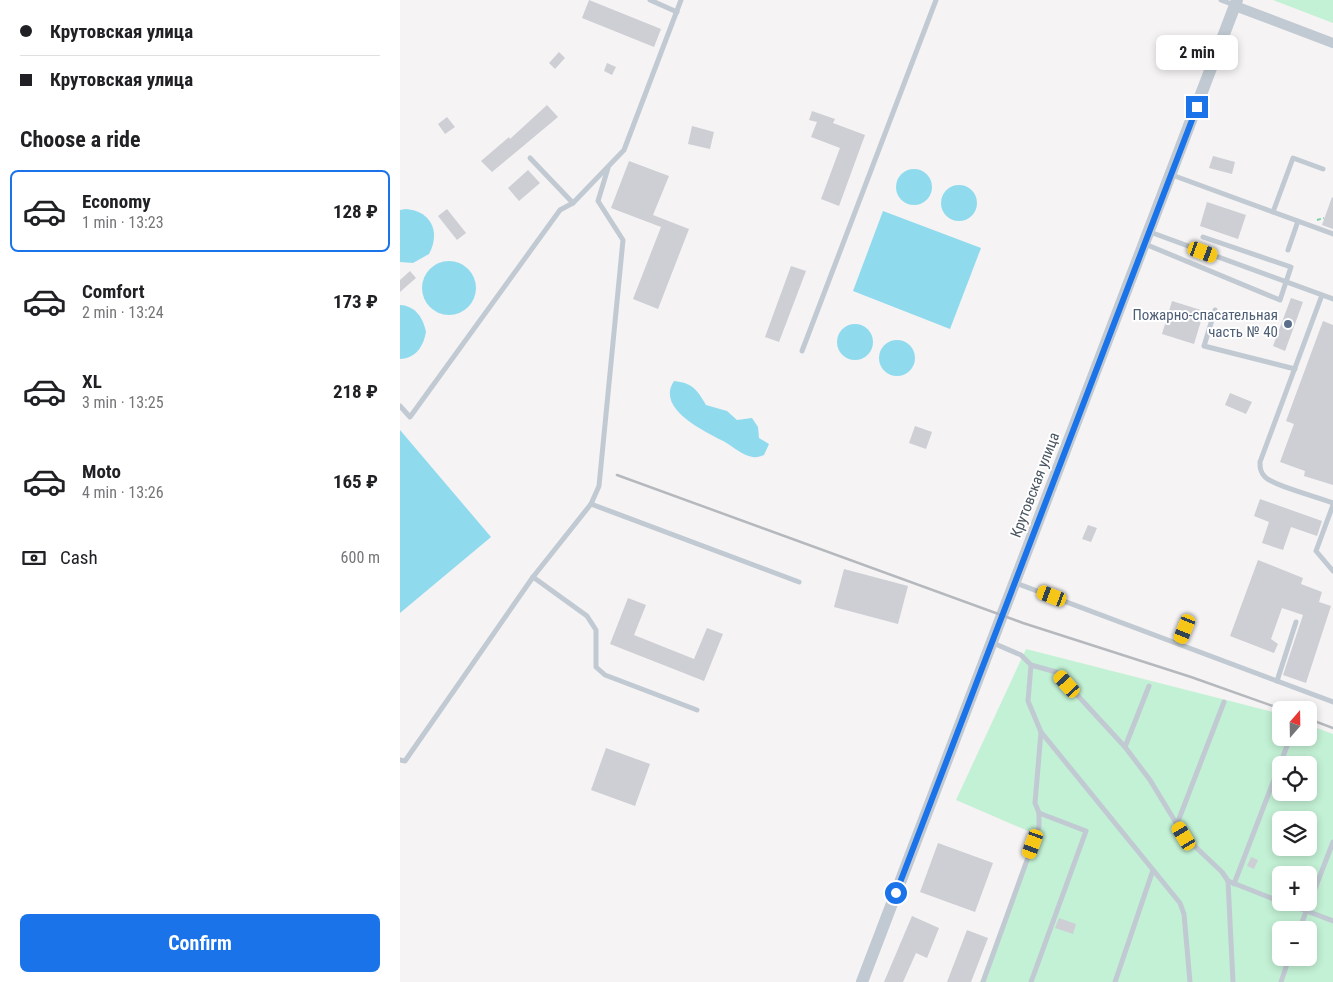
<!DOCTYPE html>
<html lang="en">
<head>
<meta charset="utf-8">
<style>
	:root { --surface:#fff; --page:#f6f6f6; --text:#202124; --muted:#757577; --line:#e0e0e0; --accent:#1a73e8 }
	body { margin:0; font-family:"Roboto Condensed",sans-serif; background:var(--page); color:var(--text); height:100vh; display:flex; flex-direction:column; font-size:19px; white-space:nowrap }
	* { box-sizing:border-box; margin:0 }
	p { font-size:16px; color:var(--muted) }
	.icon { flex:none; width:28px; height:28px; fill:none; stroke:currentColor; stroke-width:2; stroke-linecap:round; stroke-linejoin:round }
	.map { position:relative; flex:1; overflow:hidden }
	.panel { display:flex; flex-direction:column; background:var(--surface); width:400px }
	.panel>* { flex:none }
	.banner { display:grid; align-content:center; height:110px; padding:0 20px; background:var(--surface) }
	.needle { width:32px; rotate:20deg }
	.controls { position:absolute; left:872px; top:701px; display:grid; gap:10px }
	.controls a { display:grid; place-items:center; width:45px; height:45px; border-radius:8px; background:var(--surface); box-shadow:0 2px 8px #0003; font-size:25px }
	.end { position:absolute; width:22px; height:22px; margin:-11px; border:6px solid #1a73e8; background:#fff; box-shadow:0 0 0 2px #fff }
	.from { border-radius:50% }
	.bubble { position:absolute; height:35px; border-radius:8px; background:var(--surface); box-shadow:0 2px 8px #0003; font-size:16px; font-weight:700; line-height:35px; text-align:center }
	.car { position:absolute; width:15px; height:30px; margin:-15px -8px; border-radius:6px; box-shadow:0 0 4px 1px #0007; background:linear-gradient(#f5c518 24%,#345 0 40%,#f5c518 0 76%,#345 0 86%,#f5c518 0) }
	.banner b { display:flex; align-items:center; gap:18px; height:48px; font-size:19px }
	.banner b+b { border-top:1px solid var(--line) }
	.banner i { width:12px; height:12px; background:var(--text) }
	ul { padding:0; list-style:none }
	li { display:flex; align-items:center; gap:15px; height:82px; margin:0 10px 8px; padding:0 10px; border:2px solid transparent; border-radius:8px }
	li div { flex:1 }
	li b { display:block; font-size:19px }
	li em { font-style:normal; font-weight:700 }
	li.selected { border-color:var(--accent) }
	li>.icon { width:45px; height:45px; stroke-width:1.5 }
	h2 { padding:0 20px; font-size:22px; line-height:60px }
	.pay { display:flex; align-items:center; gap:12px; height:55px; padding:0 20px; font-size:19px }
	.pay p { margin-inline-start:auto }
	.button { display:flex; gap:10px; margin-top:auto; padding:10px 20px }
	.button a { flex:1; height:58px; border-radius:8px; background:var(--accent); color:#fff; font-size:20px; font-weight:700; line-height:58px; text-align:center }
	main { display:flex; flex:1; min-height:0 }
	.map>svg:first-child { display:block }
</style>
</head>
<body>
<main>
<section class="panel">
<div class="banner">
<b><i class="from"></i>Крутовская улица</b>
<b><i></i>Крутовская улица</b>
</div>
<h2>Choose a ride</h2>
<ul>
<li class="selected"><svg class="icon" aria-label="car" viewBox="0 0 24 24"><path d="M5 17H2v-5l4-1 3-4h7l3 4 3 1v5h-3M9 17h6M6 11h13"/><circle cx="7" cy="17" r="2"/><circle cx="17" cy="17" r="2"/></svg><div><b>Economy</b><p>1 min · 13:23</p></div><em>128 ₽</em></li>
<li><svg class="icon" aria-label="car" viewBox="0 0 24 24"><path d="M5 17H2v-5l4-1 3-4h7l3 4 3 1v5h-3M9 17h6M6 11h13"/><circle cx="7" cy="17" r="2"/><circle cx="17" cy="17" r="2"/></svg><div><b>Comfort</b><p>2 min · 13:24</p></div><em>173 ₽</em></li>
<li><svg class="icon" aria-label="car" viewBox="0 0 24 24"><path d="M5 17H2v-5l4-1 3-4h7l3 4 3 1v5h-3M9 17h6M6 11h13"/><circle cx="7" cy="17" r="2"/><circle cx="17" cy="17" r="2"/></svg><div><b>XL</b><p>3 min · 13:25</p></div><em>218 ₽</em></li>
<li><svg class="icon" aria-label="car" viewBox="0 0 24 24"><path d="M5 17H2v-5l4-1 3-4h7l3 4 3 1v5h-3M9 17h6M6 11h13"/><circle cx="7" cy="17" r="2"/><circle cx="17" cy="17" r="2"/></svg><div><b>Moto</b><p>4 min · 13:26</p></div><em>165 ₽</em></li>
</ul>
<div class="pay"><svg class="icon" aria-label="cash" viewBox="0 0 24 24"><path d="M3 7h18v10H3z"/><circle cx="12" cy="12" r="2"/></svg>Cash<p>600 m</p></div>
<div class="button"><a>Confirm</a></div>
</section>
<div class="map">
<svg width="933" height="982" viewBox="0 0 933 982">
	<rect width="100%" height="100%" fill="#f5f3f3"/>
	<g fill="#c3f1d5" fill-rule="evenodd">
		<path d="M873,0H933V23Z"/>
		<path d="M626,649L873,712L881,715V738H909V725L933,734V982H580L635,834L556,800ZM881,765H909V792H881ZM881,820H909V848H881ZM881,875H909V902H881ZM881,930H909V958H881Z"/>
	</g>
	<g fill="#90daee">
		<circle cx="514" cy="187" r="18"/>
		<circle cx="559" cy="203" r="18"/>
		<path d="M6,209C31,211 41,232 29,254L13,263L0,262V210Z"/>
		<path d="M483,211L581,248L550,329L453,291Z"/>
		<circle cx="49" cy="288" r="27"/>
		<path d="M0,305C16,306 23,318 26,332C23,347 16,358 0,359Z"/>
		<circle cx="455" cy="342" r="18"/>
		<circle cx="497" cy="358" r="18"/>
		<path d="M274,381C292,383 297,389 306,405L327,411L337,420L352,418L358,427L359,438L369,444L364,455C361,456 356,458 353,457C344,456 333,447 325,442C306,432 255,409 274,381Z"/>
		<path d="M0,430L91,537L0,613Z"/>
	</g>
	<g fill="#cdcfd5">
		<path d="M189,0L261,29L254,47L182,18Z"/>
		<path d="M159,52L165,58L155,69L149,63Z"/>
		<path d="M207,63L216,67L212,75L204,71Z"/>
		<path d="M147,105L158,117L92,172L81,161L109,137L110,139Z"/>
		<path d="M412,111L435,119L433,123L465,135L439,206L421,199L440,148L411,137L417,122L409,120Z"/>
		<path d="M47,117L55,127L45,134L38,124Z"/>
		<path d="M292,126L314,132L310,149L288,144Z"/>
		<path d="M813,156L835,162L832,174L809,168Z"/>
		<path d="M229,161L269,176L253,215L289,229L258,309L233,299L261,227L211,208Z"/>
		<path d="M128,170L140,183L119,201L108,188Z"/>
		<path d="M932,197L933,198V229L922,225Z"/>
		<path d="M807,202L846,215L838,239L800,226Z"/>
		<path d="M47,209L66,233L57,240L38,216Z"/>
		<path d="M391,266L406,271L379,342L365,337Z"/>
		<path d="M10,271L16,278L0,292V280Z"/>
		<path d="M891,298L903,302L885,351L873,346Z"/>
		<path d="M772,301L804,311L794,344L762,334Z"/>
		<path d="M923,321L933,325V485L904,476L905,471L880,462L894,424L886,421Z"/>
		<path d="M830,393L852,402L846,414L825,405Z"/>
		<path d="M515,426L532,432L526,449L509,443Z"/>
		<path d="M860,499L922,521L917,536L891,527L883,550L862,543L869,522L854,516Z"/>
		<path d="M688,525L697,528L691,542L682,539Z"/>
		<path d="M858,560L903,578L901,584L922,592L919,602L931,606L906,683L883,675L903,615L882,608L871,639L878,644L874,653L830,636Z"/>
		<path d="M444,569L508,586L498,624L434,607Z"/>
		<path d="M228,598L246,605L234,635L294,659L307,628L323,634L304,681L210,644Z"/>
		<path d="M206,748L250,764L235,806L191,790Z"/>
		<path d="M538,843L593,863L575,912L520,892Z"/>
		<path d="M851,857L858,860L854,869L847,866Z"/>
		<path d="M512,916L539,928L527,958L516,953L503,982H484Z"/>
		<path d="M659,918L676,924L673,934L655,928Z"/>
		<path d="M567,930L588,938L571,982H547Z"/>
	</g>
	<g fill="none" stroke-linecap="round" stroke-linejoin="round">
		<path stroke="#7ad0a6" stroke-width="2" stroke-dasharray="4 2.5" stroke-linecap="butt" d="M917,220L924,218"/>
		<g stroke="#c1cad2" stroke-width="5">
			<path d="M250,0L277,12"/>
			<path d="M821,0L834,5"/>
			<path d="M130,158L173,203"/>
			<path d="M772,175L933,234"/>
			<path d="M873,212L893,158L923,169"/>
			<path d="M750,232L933,299"/>
			<path d="M745,244L880,300L891,267L803,237"/>
			<path d="M888,250L898,221"/>
			<path d="M922,295L860,462C860,467 860,472 865,477C874,486 918,497 933,503"/>
			<path d="M815,310L804,346L895,369"/>
			<path d="M402,351L536,0"/>
			<path d="M0,406L10,417L160,210L173,203L224,150L281,0"/>
			<path d="M191,504L399,582"/>
			<path d="M933,505L916,551L933,571"/>
			<path d="M133,577L187,616L196,630V667L205,675L297,710"/>
			<path d="M616,583L933,702"/>
			<path d="M593,643L621,655L631,665L656,672L725,747L750,780L784,836L822,872L828,881L881,902"/>
			<path d="M779,644L785,629"/>
			<path d="M631,665L628,701L641,732L780,903L784,914L790,982"/>
			<path d="M877,681L896,622"/>
			<path d="M725,747L749,686"/>
			<path d="M0,760L5,761L133,577L191,504L199,486L223,240L198,201L208,168"/>
			<path d="M777,824L824,702"/>
			<path d="M828,881L833,982"/>
			<path d="M834,884L890,738"/>
			<path d="M883,902L933,921"/>
			<path d="M899,930L933,842"/>
			<path d="M583,982L639,827V813L635,803L641,732"/>
			<path d="M631,982L686,831L639,813"/>
			<path d="M715,982L753,870"/>
			<path d="M881,982L889,958"/>
		</g>
		<path stroke="#c1cad2" stroke-width="10" d="M835,6L933,43"/>
		<path stroke="#c1cad2" stroke-width="12" d="M462,982L837,0"/>
		<g stroke="#b5b8bd" stroke-width="2.5">
			<path d="M217,475L623,623L791,677L884,710"/>
			<path d="M909,719L933,728"/>
		</g>
	</g>
	<g fill="none" stroke-linecap="round" stroke-linejoin="round">
		<path stroke="#1a73e8" stroke-width="6" d="M496,893L797,107"/>
	</g>
	<circle fill="#5c6f8a" stroke="#fff" stroke-width="2" cx="888" cy="324" r="5"/>
	<g text-anchor="middle" stroke-width="4" stroke-linejoin="round" paint-order="stroke">
		<g font-size="15" fill="#4e5e75" stroke="#fff" text-anchor="end">
			<text x="878" y="320">Пожарно-спасательная<tspan x="878" dy="17">часть № 40</tspan></text>
		</g>
		<g font-size="15" fill="#4a5661" stroke="#fff">
			<text transform="translate(635 485) rotate(-69)" y="5">Крутовская улица</text>
		</g>
	</g>
</svg>
<div class="controls">
<a><svg class="needle" viewBox="-14 -14 28 28"><path d="M0-13l5 13h-10z" fill="#e53935"/><path d="M0 13l5-13h-10z" fill="#757577"/></svg></a>
<a><svg class="icon" aria-label="locate" viewBox="0 0 24 24"><circle cx="12" cy="12" r="6"/><path d="M12 2v4M12 18v4M2 12h4M18 12h4"/></svg></a>
<a><svg class="icon" aria-label="layers" viewBox="0 0 24 24"><path d="M12 4l9 5-9 5-9-5zM3 14l9 5 9-5"/></svg></a>
<a>+</a>
<a>−</a>
</div>
<i class="end from" style="left:496px;top:893px"></i>
<i class="end" style="left:797px;top:107px"></i>
<div class="bubble" style="left:756px;top:35px;width:82px">2 min</div>
<i class="car" style="left:803px;top:252px;rotate:110deg"></i>
<i class="car" style="left:652px;top:596px;rotate:291deg"></i>
<i class="car" style="left:785px;top:629px;rotate:202deg"></i>
<i class="car" style="left:667px;top:684px;rotate:318deg"></i>
<i class="car" style="left:784px;top:836px;rotate:329deg"></i>
<i class="car" style="left:633px;top:844px;rotate:200deg"></i>
</div>
</main>
</body>
</html>
